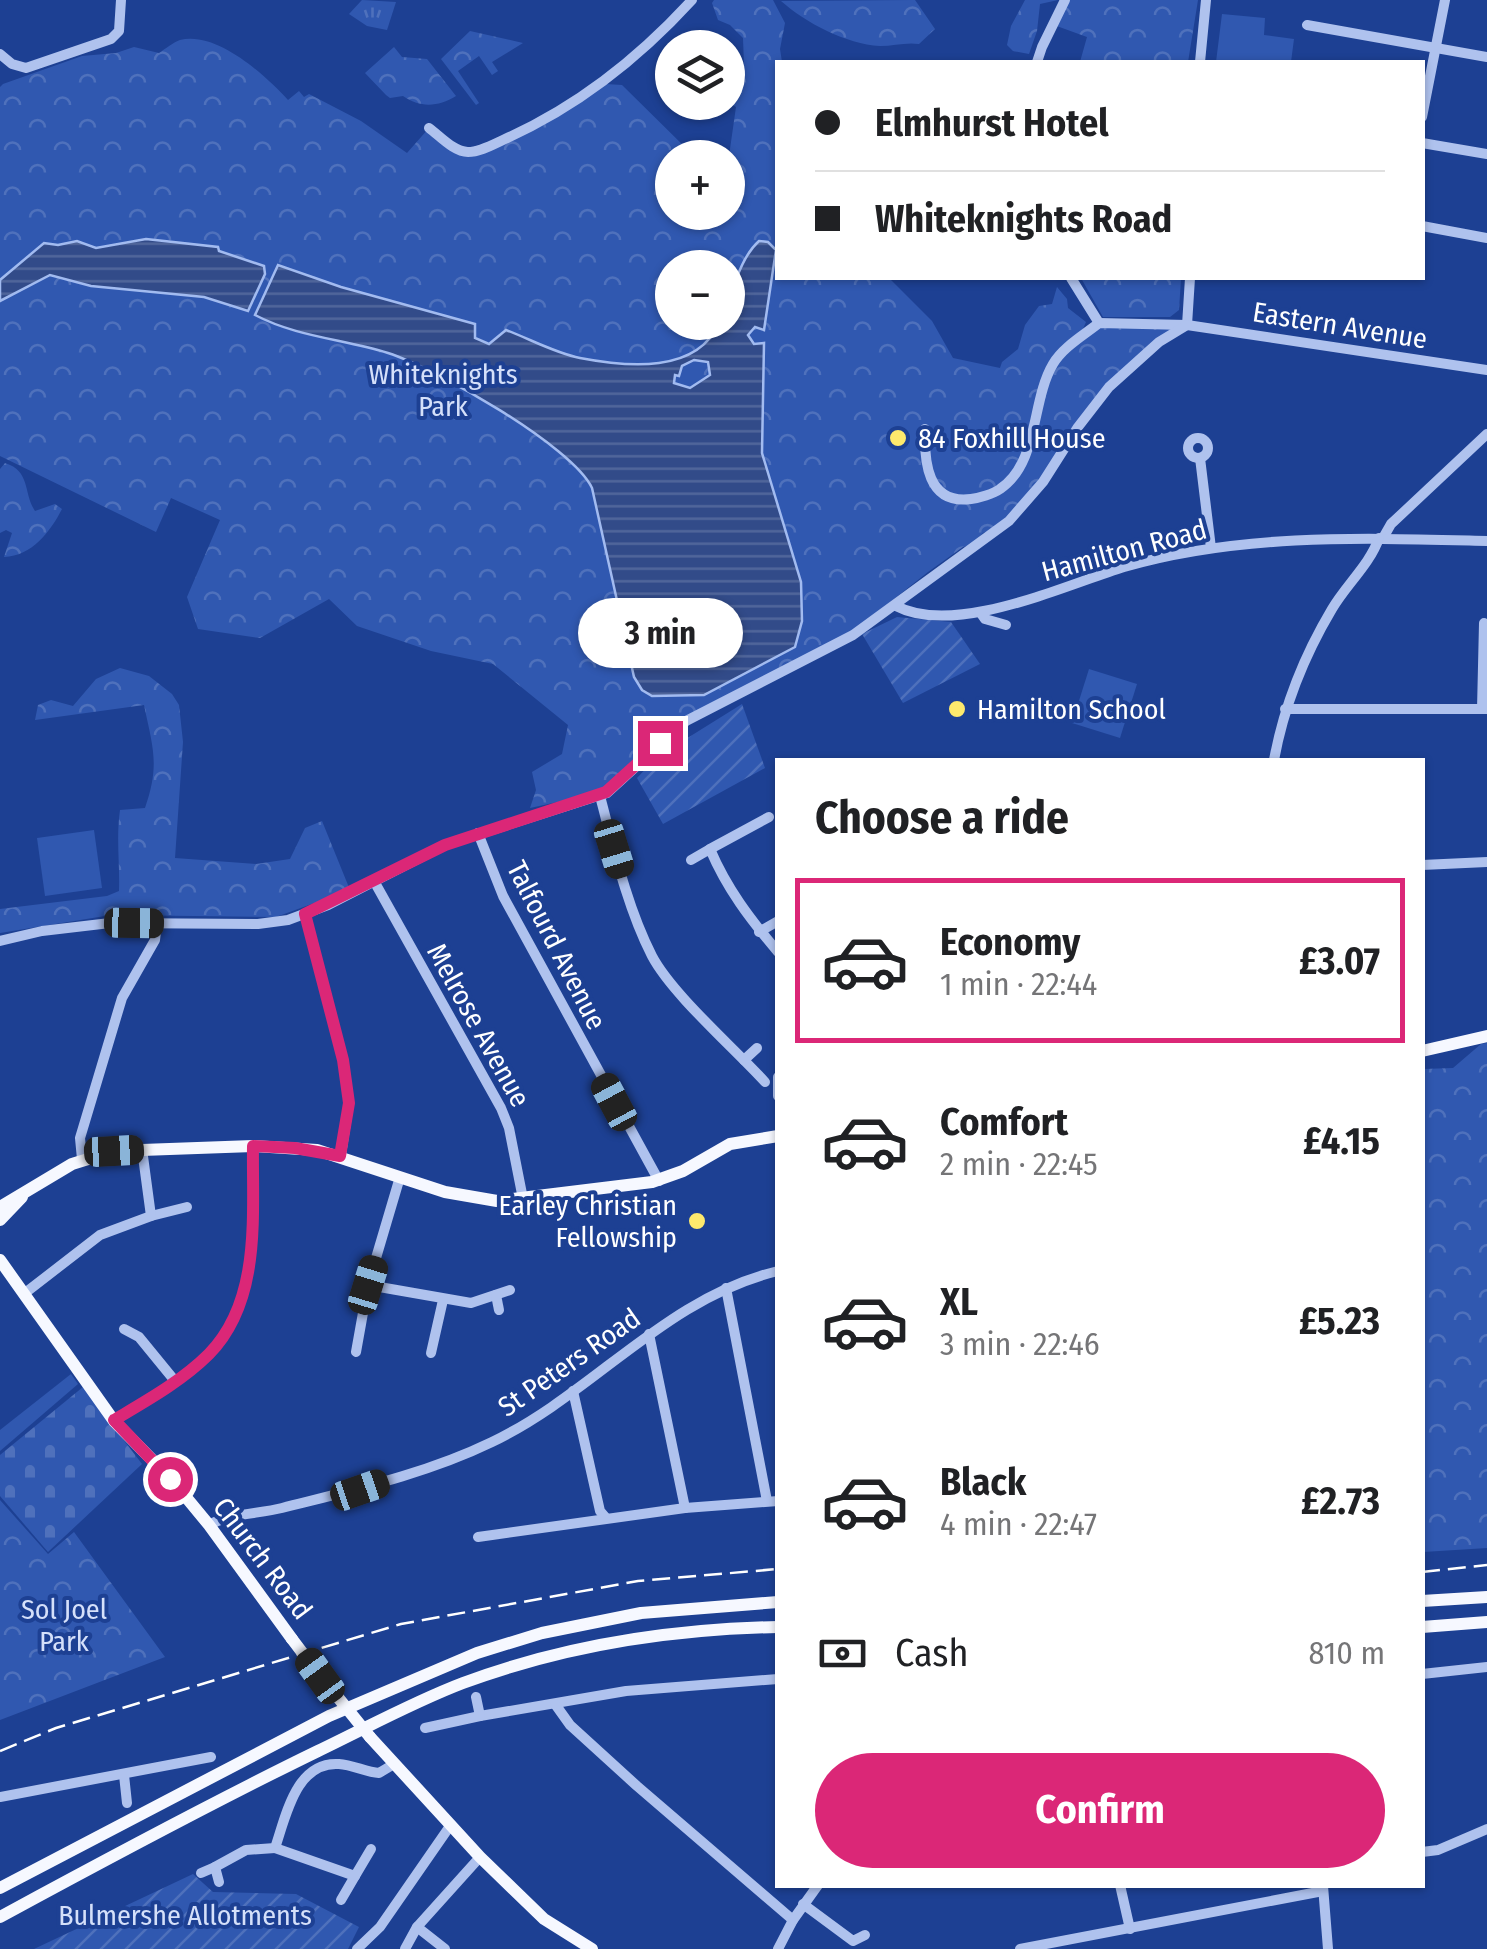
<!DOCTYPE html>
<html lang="en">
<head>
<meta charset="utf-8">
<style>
	:root { --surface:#fff; --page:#f6f6f6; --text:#202124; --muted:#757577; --line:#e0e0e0; --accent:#db2777 }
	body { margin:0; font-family:"Fira Sans Condensed",sans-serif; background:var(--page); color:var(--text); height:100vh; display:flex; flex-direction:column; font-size:38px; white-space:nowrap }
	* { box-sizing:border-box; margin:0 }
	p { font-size:32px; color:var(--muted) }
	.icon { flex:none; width:55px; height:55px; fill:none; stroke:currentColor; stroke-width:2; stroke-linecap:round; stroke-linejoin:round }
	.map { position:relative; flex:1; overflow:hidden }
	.drawer { position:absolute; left:775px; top:758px; width:650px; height:1130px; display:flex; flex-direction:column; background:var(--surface); border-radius:0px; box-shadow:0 2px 8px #0004 }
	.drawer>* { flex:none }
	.top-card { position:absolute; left:775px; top:60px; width:650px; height:220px; border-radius:0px; box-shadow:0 2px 8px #0004; display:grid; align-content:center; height:220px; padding:0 40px; background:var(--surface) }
	.tools { position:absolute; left:655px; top:30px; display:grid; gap:20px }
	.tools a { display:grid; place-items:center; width:90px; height:90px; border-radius:50%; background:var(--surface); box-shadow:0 2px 8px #0004; font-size:50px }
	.end { position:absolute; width:45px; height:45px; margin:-22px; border:12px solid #db2777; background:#fff; box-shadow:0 0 0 5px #fff }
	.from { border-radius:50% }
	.bubble { position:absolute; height:70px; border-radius:35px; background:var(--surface); box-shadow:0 2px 8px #0004; font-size:32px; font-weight:700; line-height:70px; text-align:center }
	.car { position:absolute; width:30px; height:60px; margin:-30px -15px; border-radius:12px; box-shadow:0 0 8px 2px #0007; background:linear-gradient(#222 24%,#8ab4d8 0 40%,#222 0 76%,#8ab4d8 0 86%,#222 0) }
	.top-card b { display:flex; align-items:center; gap:35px; height:95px; font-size:38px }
	.top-card b+b { border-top:2px solid var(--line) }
	.top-card i { width:25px; height:25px; background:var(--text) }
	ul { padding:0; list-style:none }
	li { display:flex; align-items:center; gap:30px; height:165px; margin:0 20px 15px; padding:0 20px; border:5px solid transparent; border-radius:0px }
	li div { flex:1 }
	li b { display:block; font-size:38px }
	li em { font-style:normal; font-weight:700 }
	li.selected { border-color:var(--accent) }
	li>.icon { width:90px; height:90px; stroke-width:1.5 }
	h2 { padding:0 40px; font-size:45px; line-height:120px }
	.pay { display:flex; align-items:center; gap:25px; height:110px; padding:0 40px; font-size:38px }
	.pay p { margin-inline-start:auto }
	.button { display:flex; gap:20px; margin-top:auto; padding:20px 40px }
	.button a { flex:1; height:115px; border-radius:60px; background:var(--accent); color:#fff; font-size:40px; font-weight:700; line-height:115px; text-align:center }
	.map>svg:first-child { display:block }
</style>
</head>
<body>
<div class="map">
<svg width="1487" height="1949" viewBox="0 0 1487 1949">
	<defs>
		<pattern id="grass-tufts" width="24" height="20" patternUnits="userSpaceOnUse" patternTransform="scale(2.5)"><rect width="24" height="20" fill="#3058b0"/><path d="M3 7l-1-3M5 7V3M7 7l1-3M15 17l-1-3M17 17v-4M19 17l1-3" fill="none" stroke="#4f71bc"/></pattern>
		<pattern id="forest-crowns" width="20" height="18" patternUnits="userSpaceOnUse" patternTransform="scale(2.5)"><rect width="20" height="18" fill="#3058b0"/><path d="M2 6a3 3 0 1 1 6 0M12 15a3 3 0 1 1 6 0" fill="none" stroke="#4f71bc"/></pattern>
		<pattern id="cemetery-stones" width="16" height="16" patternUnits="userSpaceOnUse" patternTransform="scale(2.5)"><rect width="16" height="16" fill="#3058b0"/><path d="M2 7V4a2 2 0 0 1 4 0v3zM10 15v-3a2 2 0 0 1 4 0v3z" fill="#4f71bc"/></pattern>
		<pattern id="garden-furrows" width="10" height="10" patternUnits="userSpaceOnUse" patternTransform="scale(2.5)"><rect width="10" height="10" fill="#3058b0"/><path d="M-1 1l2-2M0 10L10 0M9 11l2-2" fill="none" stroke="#4f71bc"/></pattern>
		<pattern id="water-rules" width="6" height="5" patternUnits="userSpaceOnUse" patternTransform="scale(2.5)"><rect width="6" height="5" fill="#324b89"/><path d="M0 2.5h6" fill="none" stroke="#51669b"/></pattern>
	</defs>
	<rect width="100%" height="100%" fill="#1d4093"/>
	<path fill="url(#grass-tufts)" d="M362,0L396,2L387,30L367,26L349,14Z"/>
	<g fill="url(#forest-crowns)" fill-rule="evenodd">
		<path d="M714,0H773L785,23L780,49L782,62H778V278H889L932,321L953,358L1000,368L1002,362L1018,349L1025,325L1039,306L1052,304L1057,287L1067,299L1068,308L1086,322L1082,331L1099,323L1179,324L1108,385L1010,522L983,533L973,544L963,547L928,572L851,633L673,724L613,786L599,793L530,808L536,790L532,772L562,754L568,725L493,664L431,651L357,626L329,599L260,638L198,629L187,597L220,520L171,498L156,532L0,456V87L3,84L82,56L116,53L134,47L159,53C165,49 174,42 180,40C217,31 265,75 288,100L299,91L304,97L309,94L361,121L407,153L429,128L472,153L605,84L622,85L695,157L672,158V212H728L729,156L736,107L728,102V74L744,64L743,38L730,25L718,20L712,3ZM672,268H728V322H672Z"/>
		<path d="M915,0L935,29L919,44C906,42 893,46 880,46C846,44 806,23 781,1Z"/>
		<path d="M1025,0H1058L1040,4L1037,31L1029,54L1013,51L1007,45L1011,26Z"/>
		<path d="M1067,0H1198L1188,62H1080L1087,37L1054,25Z"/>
		<path d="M470,31L523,43L492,62L498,71L492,75L479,56L458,71L479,103L476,105L441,59Z"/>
		<path d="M394,47L402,57L427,59L456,96C438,107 420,108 403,96L390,98L386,95L365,73Z"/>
		<path d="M1081,278H1181L1179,310L1170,317H1103Z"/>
		<path d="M5,463C31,471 23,493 35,511L55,504L62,509C50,532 32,556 4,557L12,533L6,530L0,533V469Z"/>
		<path d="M120,668L149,676L172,694L179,705L183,742L175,858L256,864L290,859L305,828L322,821L350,890L276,917L111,915L0,933V909L107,896L119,891C120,864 116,838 120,810L145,808C160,765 153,748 144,705L35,720L38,705L51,700L73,706L96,679Z"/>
		<path d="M1487,1043V1548L1423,1552V1069L1453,1068L1481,1044Z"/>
		<path d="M71,1374L78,1384L0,1451V1430Z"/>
		<path d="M0,1500L48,1554L74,1532L165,1657L0,1720Z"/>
	</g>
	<path fill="url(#cemetery-stones)" d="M83,1387L142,1464L48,1552L0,1496V1455Z"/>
	<g fill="url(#garden-furrows)">
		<path d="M897,617L951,622L980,664L903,703L862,634Z"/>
		<path d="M742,704L765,768L663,824L637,778L657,757Z"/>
		<path d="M193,1874L213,1892L296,1894L359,1927L348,1949H34Z"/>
	</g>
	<g fill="#3058b0">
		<path d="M1222,14L1265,18L1264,35L1294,39L1291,62H1216Z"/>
		<path d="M1089,669L1137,684L1120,738L1072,723Z"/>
		<path d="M94,830L102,888L45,896L37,838Z"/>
	</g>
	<g fill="url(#water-rules)" stroke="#a2bbf0" stroke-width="2.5" fill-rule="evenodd">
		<path d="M146,239L218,247L219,251L264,266L265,274L248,311L204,297L91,286L50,275L0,301V280L44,243L58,245L77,241L96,248Z"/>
		<path d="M759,241L768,242L776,250L764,330L755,327L748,335L754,344L764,343L762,453L801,582L802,621L795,647L704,695L652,696L642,690L634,677L592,488C572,446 435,368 388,353C343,339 297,337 255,315L278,265L341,287L475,324V338L489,344L506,330C530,339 555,353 580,358C627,367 697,374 719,323L728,322C728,298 740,258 759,241ZM694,360L708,362L710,375L690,388L674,383L675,375L679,376L682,366Z"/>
	</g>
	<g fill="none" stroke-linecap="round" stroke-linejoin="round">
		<g stroke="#afc2ee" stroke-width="10">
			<path d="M1307,25L1487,57"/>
			<path d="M0,54L12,64L26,68L111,39L119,31L121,0"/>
			<path d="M1037,62L1042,47L1065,0"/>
			<path d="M1200,62L1206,0"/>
			<path d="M1422,117L1445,0"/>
			<path d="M429,128C440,136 454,152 468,152C480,152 494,144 505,139C577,107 639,58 692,0"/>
			<path d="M1422,143L1487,154"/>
			<path d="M1422,226L1487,238"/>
			<path d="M1071,278L1099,323"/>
			<path d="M1187,325L1190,278"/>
			<path d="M925,429C924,461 927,505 971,499C979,498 993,494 1000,489C1039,463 1031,401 1053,364C1063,347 1084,335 1099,323L1187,325L1487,370"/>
			<circle cx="1198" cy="448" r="10"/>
			<path d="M1200,458L1211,548"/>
			<path d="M1383,538L1391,524L1487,434"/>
			<path d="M896,606C955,637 1065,585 1124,567C1242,533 1365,538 1487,541"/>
			<path d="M980,612L985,619L1006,625"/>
			<path d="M1285,709H1487"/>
			<path d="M1482,709L1484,623"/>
			<path d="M1274,760C1284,706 1304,656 1332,609C1346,585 1370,564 1379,538"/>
			<path d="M600,796C614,849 627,907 652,956C672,994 734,1048 765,1082"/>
			<path d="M478,833L503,896L659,1181"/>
			<path d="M710,849L769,817"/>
			<path d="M691,860L710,849C727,889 750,919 778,952"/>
			<path d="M1422,865L1487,862"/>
			<path d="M374,881L501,1108L509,1128L523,1199"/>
			<path d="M305,914L343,1060L349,1103L341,1155"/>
			<path d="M759,932L778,921"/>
			<path d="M0,941L42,931L110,923L258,924L288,920L328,905L445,845L607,793L686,721L853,635L1009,521L1043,482L1078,427L1109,387L1159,342L1187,325"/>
			<path d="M744,1060L757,1048"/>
			<path d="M778,1077V1096"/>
			<path d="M82,1159L80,1138L122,998L155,940L157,924"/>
			<path d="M151,1216L187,1207"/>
			<path d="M368,1285L471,1303L510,1290"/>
			<path d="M726,1288L767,1501"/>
			<path d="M25,1293L100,1235L151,1216L142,1149"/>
			<path d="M496,1295L499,1310"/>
			<path d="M124,1329L139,1337L175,1381"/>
			<path d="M649,1334L685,1508"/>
			<path d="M356,1352L368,1285L400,1177"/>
			<path d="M431,1353L443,1300"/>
			<path d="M573,1391L600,1511L606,1518"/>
			<path d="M114,1421C146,1400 182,1381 209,1354C262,1300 252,1214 253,1146"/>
			<path d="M209,1525C231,1513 258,1514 282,1508C353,1490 426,1474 492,1442C594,1393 665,1298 778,1271"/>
			<path d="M478,1537L685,1508L778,1501"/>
			<path d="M1422,1674L1487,1667"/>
			<path d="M476,1697L480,1716L626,1691L778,1679"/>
			<path d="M555,1704L570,1725L637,1786L793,1920"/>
			<path d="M425,1728L480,1716"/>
			<path d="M124,1775L127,1803"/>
			<path d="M0,1797L211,1757"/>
			<path d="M275,1848L355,1876L341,1900"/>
			<path d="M1422,1852L1438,1850L1487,1829"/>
			<path d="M201,1873L215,1867"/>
			<path d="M355,1876L371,1849"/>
			<path d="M219,1882L215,1867L246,1850L275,1848C286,1816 296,1761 339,1764C353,1765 366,1772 379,1773L394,1764"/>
			<path d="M1120,1885L1130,1929"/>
			<path d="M1323,1886L1328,1949"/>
			<path d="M803,1904L853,1941L865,1935"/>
			<path d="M417,1927L445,1949"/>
			<path d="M357,1949L380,1927L450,1826"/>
			<path d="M405,1949L417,1927L480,1857"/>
			<path d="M778,1949L793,1920L818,1885"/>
			<path d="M1020,1949L1323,1891"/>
		</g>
		<g stroke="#f6f8ff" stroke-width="12">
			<path d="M1422,1051L1487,1036"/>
			<path d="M0,1207L72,1164L114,1151L253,1146L317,1150L445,1192L497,1201L652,1182L683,1171L730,1144L778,1136"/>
			<path d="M0,1220L22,1197"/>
			<path d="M0,1260L114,1421L171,1479L209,1525L292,1639"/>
			<path d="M1422,1601L1487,1597"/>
			<path d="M1422,1627L1487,1622"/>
			<path d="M370,1737L480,1857L544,1919L592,1949"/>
			<path d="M0,1888L329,1716L477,1653L542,1633L641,1613L778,1602"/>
			<path d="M0,1917C105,1860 211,1803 318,1751C366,1728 413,1702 463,1683C563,1646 672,1629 778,1627"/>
		</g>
		<g stroke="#fff" stroke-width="2.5" stroke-dasharray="18 8" stroke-linecap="butt">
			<path d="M1422,1572L1487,1565"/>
			<path d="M0,1751L56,1728L401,1624L638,1581L778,1569"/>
		</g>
		<g stroke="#f6f8ff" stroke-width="12">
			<path d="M292,1639L320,1676"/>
			<path d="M336,1695L370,1737"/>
		</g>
	</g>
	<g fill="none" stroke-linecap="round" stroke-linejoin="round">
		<path stroke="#db2777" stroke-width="12" d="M170,1479L114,1420C146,1401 182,1381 209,1354C262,1300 252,1214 253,1146L295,1148L340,1156L349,1103L343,1060L305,914L445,845L606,792L660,743"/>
	</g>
	<g fill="#fde96d" stroke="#1d4093" stroke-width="4">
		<circle cx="898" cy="438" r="10"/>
		<circle cx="957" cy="709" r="10"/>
		<circle cx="697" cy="1221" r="10"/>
	</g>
	<g text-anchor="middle" stroke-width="8" stroke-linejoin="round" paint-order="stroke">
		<g font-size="28" fill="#fff" stroke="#1d4093">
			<text transform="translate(1340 325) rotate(9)" y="10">Eastern Avenue</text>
			<text transform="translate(1124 550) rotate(-15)" y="10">Hamilton Road</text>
			<text transform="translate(557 945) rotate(63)" y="10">Talfourd Avenue</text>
			<text transform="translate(479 1025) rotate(61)" y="10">Melrose Avenue</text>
			<text transform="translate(569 1362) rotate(-35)" y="10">St Peters Road</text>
			<text transform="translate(263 1558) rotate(53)" y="10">Church Road</text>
		</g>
		<g font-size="28" fill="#d5e0fa" stroke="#1d4093">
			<text x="443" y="384">Whiteknights<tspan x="443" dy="32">Park</tspan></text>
			<text x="64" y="1619">Sol Joel<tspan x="64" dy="32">Park</tspan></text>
			<text x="185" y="1925">Bulmershe Allotments</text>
		</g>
		<g font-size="28" fill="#fff" stroke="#1d4093" text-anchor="start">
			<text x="918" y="448">84 Foxhill House</text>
			<text x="977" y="719">Hamilton School</text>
			<text x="677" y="1215" text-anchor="end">Earley Christian<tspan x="677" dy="32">Fellowship</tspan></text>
		</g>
	</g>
</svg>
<div class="tools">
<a><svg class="icon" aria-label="layers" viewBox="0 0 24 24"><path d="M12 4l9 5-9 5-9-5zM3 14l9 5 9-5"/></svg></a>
<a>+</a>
<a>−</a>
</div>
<i class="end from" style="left:170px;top:1479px"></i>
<i class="end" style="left:660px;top:743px"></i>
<div class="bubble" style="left:578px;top:598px;width:165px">3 min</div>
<i class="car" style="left:614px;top:849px;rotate:163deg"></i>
<i class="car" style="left:134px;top:923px;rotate:91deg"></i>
<i class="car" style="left:614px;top:1102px;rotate:332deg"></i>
<i class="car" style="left:114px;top:1151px;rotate:87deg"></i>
<i class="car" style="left:368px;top:1285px;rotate:17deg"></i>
<i class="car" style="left:360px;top:1490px;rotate:71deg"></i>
<i class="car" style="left:320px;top:1676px;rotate:324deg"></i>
<div class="top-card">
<b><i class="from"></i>Elmhurst Hotel</b>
<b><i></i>Whiteknights Road</b>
</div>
<section class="drawer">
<h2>Choose a ride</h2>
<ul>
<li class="selected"><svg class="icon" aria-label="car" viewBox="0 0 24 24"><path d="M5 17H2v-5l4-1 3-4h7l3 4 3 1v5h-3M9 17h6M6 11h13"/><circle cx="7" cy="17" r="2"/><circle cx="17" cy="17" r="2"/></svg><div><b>Economy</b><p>1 min · 22:44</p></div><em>£3.07</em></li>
<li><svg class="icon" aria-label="car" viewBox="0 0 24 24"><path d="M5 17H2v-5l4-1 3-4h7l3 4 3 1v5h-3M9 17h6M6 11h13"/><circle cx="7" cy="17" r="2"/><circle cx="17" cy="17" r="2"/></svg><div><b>Comfort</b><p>2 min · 22:45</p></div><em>£4.15</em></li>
<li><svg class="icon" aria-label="car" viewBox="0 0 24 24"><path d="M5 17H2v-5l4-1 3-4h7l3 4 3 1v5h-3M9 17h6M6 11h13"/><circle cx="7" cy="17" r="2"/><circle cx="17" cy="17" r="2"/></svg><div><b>XL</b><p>3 min · 22:46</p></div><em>£5.23</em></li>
<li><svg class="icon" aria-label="car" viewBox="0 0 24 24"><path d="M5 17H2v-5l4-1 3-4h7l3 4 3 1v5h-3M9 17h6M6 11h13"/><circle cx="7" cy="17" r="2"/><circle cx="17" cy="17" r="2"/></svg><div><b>Black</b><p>4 min · 22:47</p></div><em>£2.73</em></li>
</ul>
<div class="pay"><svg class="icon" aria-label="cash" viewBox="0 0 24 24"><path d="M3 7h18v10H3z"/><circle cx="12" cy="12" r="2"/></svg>Cash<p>810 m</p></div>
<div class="button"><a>Confirm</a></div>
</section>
</div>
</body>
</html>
